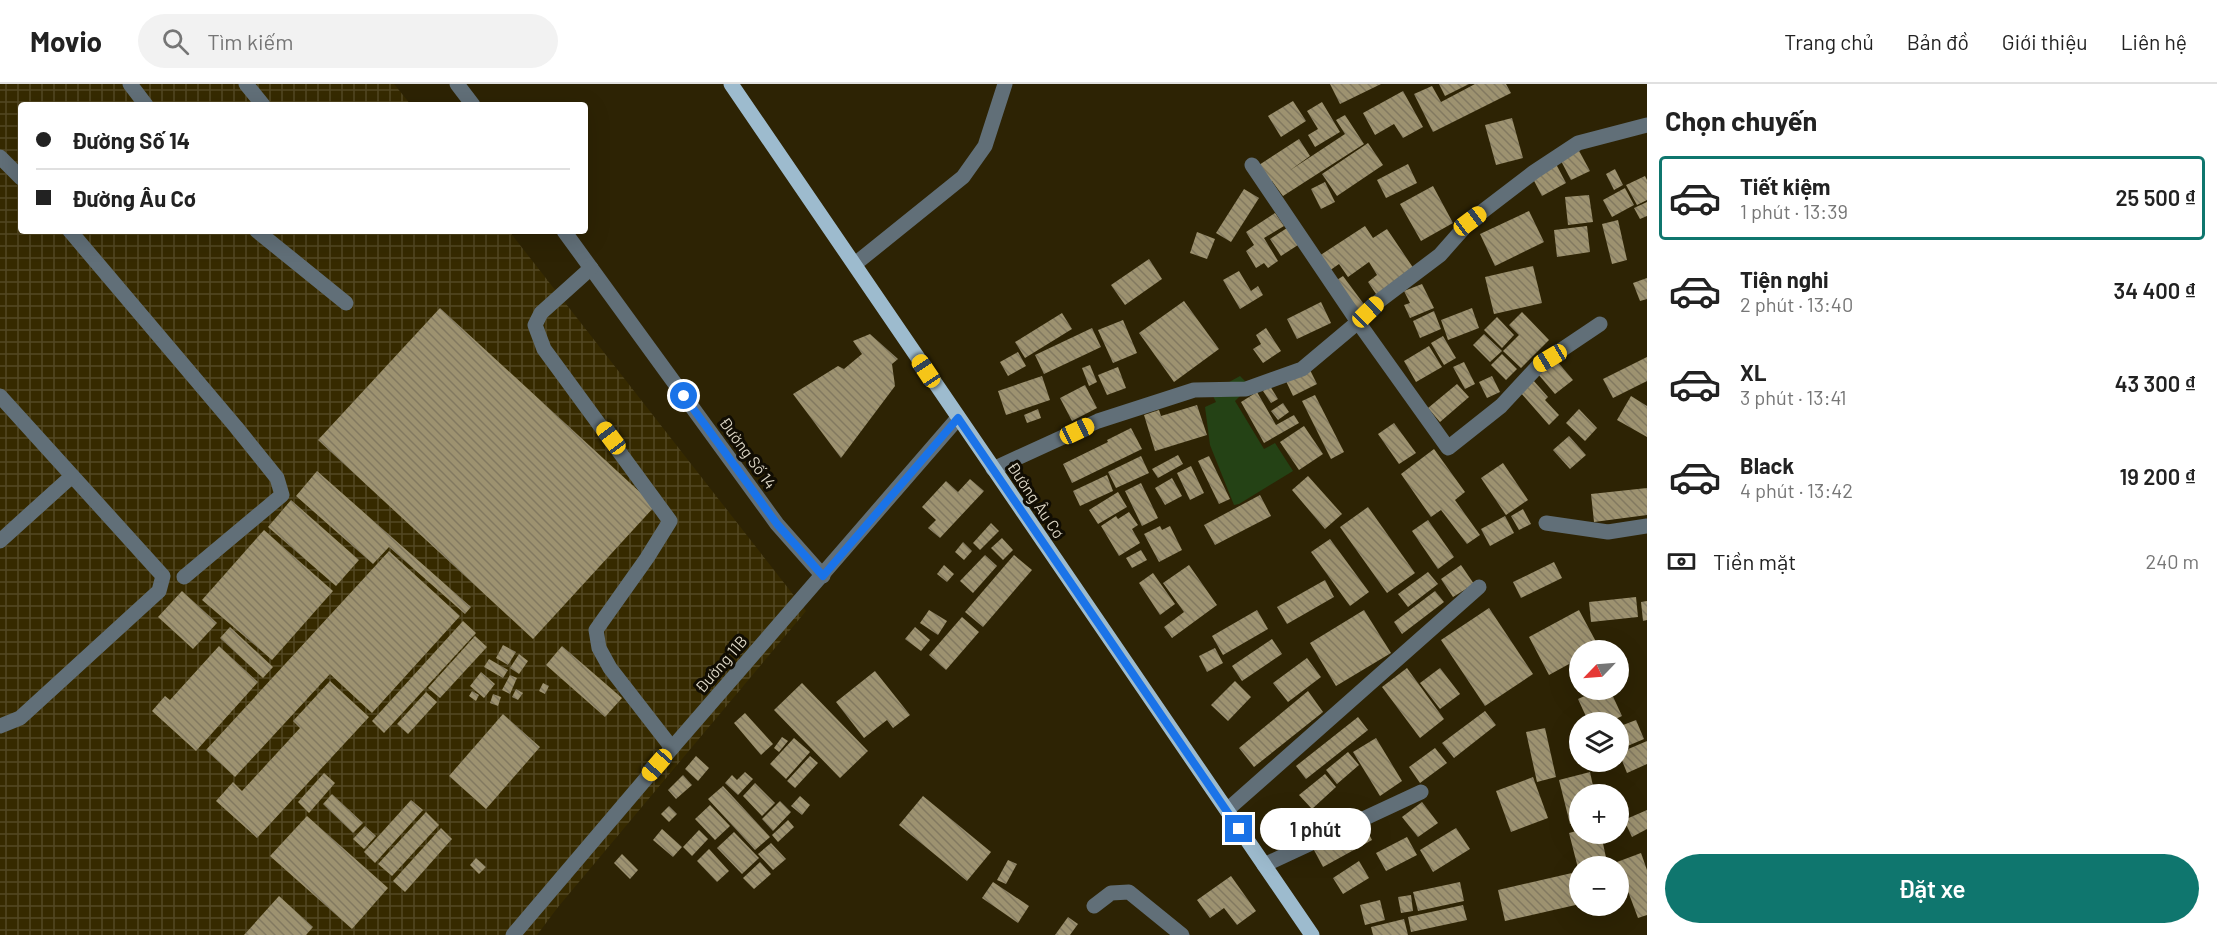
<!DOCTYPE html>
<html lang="vi">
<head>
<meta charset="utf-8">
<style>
	:root { --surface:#fff; --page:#f2f2f2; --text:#222; --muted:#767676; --line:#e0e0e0; --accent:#0f766e }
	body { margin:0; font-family:Barlow,sans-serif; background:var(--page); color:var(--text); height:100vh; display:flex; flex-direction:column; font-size:22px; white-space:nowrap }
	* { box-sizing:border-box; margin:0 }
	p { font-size:20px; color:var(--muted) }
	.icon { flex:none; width:33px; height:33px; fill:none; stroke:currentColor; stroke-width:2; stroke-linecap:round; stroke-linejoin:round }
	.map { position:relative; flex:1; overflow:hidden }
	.sheet { display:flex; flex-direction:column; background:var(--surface); width:570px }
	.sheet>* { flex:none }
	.top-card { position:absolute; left:18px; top:18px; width:570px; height:132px; border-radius:6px; box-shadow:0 6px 24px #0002; display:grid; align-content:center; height:132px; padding:0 18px; background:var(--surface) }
	.needle { width:39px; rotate:245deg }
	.buttons { position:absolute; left:1569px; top:556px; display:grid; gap:12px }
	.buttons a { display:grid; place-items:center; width:60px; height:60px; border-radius:50%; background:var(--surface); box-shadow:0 6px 24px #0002; font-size:30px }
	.end { position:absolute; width:27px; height:27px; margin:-14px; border:8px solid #1a73e8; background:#fff; box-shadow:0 0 0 3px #fff }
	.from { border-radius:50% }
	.bubble { position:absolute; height:42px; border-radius:21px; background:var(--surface); box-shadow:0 6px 24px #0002; font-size:20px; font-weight:600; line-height:42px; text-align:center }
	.car { position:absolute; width:18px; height:36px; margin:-18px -9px; border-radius:8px; box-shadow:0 0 4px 2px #0007; background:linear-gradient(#f5c518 24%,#345 0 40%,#f5c518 0 76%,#345 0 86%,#f5c518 0) }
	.top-card b { display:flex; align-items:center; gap:21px; height:57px; font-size:22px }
	.top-card b+b { border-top:2px solid var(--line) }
	.top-card i { width:15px; height:15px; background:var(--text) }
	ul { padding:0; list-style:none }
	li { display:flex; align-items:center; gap:18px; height:84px; margin:0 12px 9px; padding:0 6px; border:3px solid transparent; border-radius:6px }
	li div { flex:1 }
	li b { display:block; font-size:22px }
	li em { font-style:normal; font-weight:600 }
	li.active { border-color:var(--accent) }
	li>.icon { width:54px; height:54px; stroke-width:1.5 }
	h2 { padding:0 18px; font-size:27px; line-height:72px }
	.pay { display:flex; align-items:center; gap:15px; height:66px; padding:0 18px; font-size:22px }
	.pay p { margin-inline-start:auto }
	.action { display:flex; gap:12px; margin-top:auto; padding:12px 18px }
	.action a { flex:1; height:69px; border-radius:36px; background:var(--accent); color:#fff; font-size:24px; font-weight:600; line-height:69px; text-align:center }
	header { display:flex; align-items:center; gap:36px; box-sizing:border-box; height:84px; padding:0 30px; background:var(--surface); border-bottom:2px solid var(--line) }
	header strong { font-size:28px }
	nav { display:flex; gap:33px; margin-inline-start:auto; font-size:21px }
	.search { width:420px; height:54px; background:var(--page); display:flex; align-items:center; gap:15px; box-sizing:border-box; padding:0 21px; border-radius:33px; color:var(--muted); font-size:22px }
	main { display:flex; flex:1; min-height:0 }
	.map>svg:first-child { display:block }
</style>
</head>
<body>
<header>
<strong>Movio</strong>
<div class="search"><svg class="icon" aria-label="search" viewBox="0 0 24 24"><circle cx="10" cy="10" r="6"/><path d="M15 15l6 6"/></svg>Tìm kiếm</div>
<nav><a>Trang chủ</a><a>Bản đồ</a><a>Giới thiệu</a><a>Liên hệ</a></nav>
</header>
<main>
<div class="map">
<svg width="1647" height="851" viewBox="0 0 1647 851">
	<defs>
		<pattern id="industrial-grid" width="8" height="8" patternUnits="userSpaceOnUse" patternTransform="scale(1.5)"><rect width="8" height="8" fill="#362a00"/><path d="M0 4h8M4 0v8" fill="none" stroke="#534824"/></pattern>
		<pattern id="building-back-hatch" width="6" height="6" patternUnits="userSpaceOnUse" patternTransform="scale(1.5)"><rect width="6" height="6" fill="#9d9270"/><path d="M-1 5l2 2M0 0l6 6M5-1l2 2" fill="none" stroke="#827960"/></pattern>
	</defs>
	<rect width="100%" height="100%" fill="#2d2304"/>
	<path fill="url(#industrial-grid)" d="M0,0H394L411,21H21V147H509L806,527L558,823L537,851H0Z"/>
	<path fill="#244215" d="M1240,292L1250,302L1235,317L1264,365L1275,359L1293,387L1239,420L1234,421L1210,361L1205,323L1216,318L1211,308Z"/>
	<g fill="url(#building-back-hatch)">
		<path d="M1330,0H1381L1340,20Z"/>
		<path d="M1439,0H1469L1445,12Z"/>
		<path d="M1475,0H1506L1511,9L1433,48L1414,10L1432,2L1441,18Z"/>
		<path d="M1403,7L1423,43L1403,54L1394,40L1375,51L1363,29Z"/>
		<path d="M1293,17L1306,37L1281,53L1268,32Z"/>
		<path d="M1322,18L1340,48L1315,63L1308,51L1318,45L1307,27Z"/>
		<path d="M1345,31L1364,60L1283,112L1272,97L1270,99L1259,81L1299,55L1310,72L1289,87L1345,50L1336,36Z"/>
		<path d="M1512,34L1523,74L1496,81L1485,41Z"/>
		<path d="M1368,59L1383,81L1337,112L1322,90Z"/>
		<path d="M1577,63L1590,87L1571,96L1559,73Z"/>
		<path d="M1408,80L1417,99L1386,114L1377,96Z"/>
		<path d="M1556,80L1566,99L1542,112L1532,93Z"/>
		<path d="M1615,85L1623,101L1614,106L1606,90Z"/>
		<path d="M1645,92L1647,96V116L1637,121L1626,101Z"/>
		<path d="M1325,98L1335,118L1321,125L1311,105Z"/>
		<path d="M1433,102L1453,139L1421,157L1400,120Z"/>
		<path d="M1625,104L1634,121L1612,133L1603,116Z"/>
		<path d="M1244,105L1259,114L1231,158L1216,149Z"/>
		<path d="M1589,111L1593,138L1568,141L1565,113Z"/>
		<path d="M1647,118V132L1640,135L1634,124Z"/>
		<path d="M1529,127L1544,158L1495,182L1480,150Z"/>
		<path d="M1275,129L1284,142L1264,154L1278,177L1268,184L1264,179L1256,184L1246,167L1254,161L1246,148Z"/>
		<path d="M1618,136L1627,176L1612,180L1602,140Z"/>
		<path d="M1365,142L1373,154L1387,145L1416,188L1378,213L1368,198L1377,191L1369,178L1348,193L1339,180L1329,187L1319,172Z"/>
		<path d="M1587,142L1590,168L1557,173L1554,146Z"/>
		<path d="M1287,144L1298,161L1281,172L1270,155Z"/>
		<path d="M1197,148L1215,155L1207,175L1190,169Z"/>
		<path d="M1149,175L1162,195L1125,221L1111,201Z"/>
		<path d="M1533,182L1542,219L1494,230L1485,193Z"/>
		<path d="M1239,187L1251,207L1258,202L1263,211L1240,225L1223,196Z"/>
		<path d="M1343,192L1366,223L1357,229L1334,198Z"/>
		<path d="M1647,194V215L1640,217L1633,199Z"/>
		<path d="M1422,200L1434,224L1410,234L1404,221L1410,219L1404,207Z"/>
		<path d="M1184,217L1219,265L1174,298L1139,249Z"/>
		<path d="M1321,218L1331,239L1297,255L1287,235Z"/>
		<path d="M440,224L655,422L533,555L318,356Z"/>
		<path d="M1472,224L1479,244L1448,256L1441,236Z"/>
		<path d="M1434,227L1441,245L1420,254L1413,237Z"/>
		<path d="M1522,228L1549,256L1521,284L1503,267L1519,251L1509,241Z"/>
		<path d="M1062,229L1072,245L1025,274L1015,258Z"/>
		<path d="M1497,233L1514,251L1502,264L1484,246Z"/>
		<path d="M1123,236L1137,269L1113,279L1098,246Z"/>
		<path d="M1092,244L1101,263L1044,290L1035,271Z"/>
		<path d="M1266,244L1281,267L1263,279L1253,265L1261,260L1256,251Z"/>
		<path d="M870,250L898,275L892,280L895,302L841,374L793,310L838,282L844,285L862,270L853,257Z"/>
		<path d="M1484,250L1502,267L1490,278L1473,261Z"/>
		<path d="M1443,252L1456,274L1444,281L1431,259Z"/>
		<path d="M1429,262L1442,283L1416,298L1404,277Z"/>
		<path d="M1018,268L1026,282L1008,292L1000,278Z"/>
		<path d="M1502,270L1517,285L1506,296L1491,281Z"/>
		<path d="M1647,273V297L1613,314L1603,295Z"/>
		<path d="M1556,276L1573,296L1555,310L1538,290Z"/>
		<path d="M1464,278L1475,300L1465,305L1453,283Z"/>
		<path d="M1090,281L1097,298L1089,302L1082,284Z"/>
		<path d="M1118,283L1126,304L1107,311L1098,291Z"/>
		<path d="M1310,286L1317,300L1293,312L1286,297Z"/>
		<path d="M1042,292L1050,316L1006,331L998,307Z"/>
		<path d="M1492,292L1500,308L1487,314L1479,298Z"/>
		<path d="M1533,296L1548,313L1545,316L1559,331L1549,341L1520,308Z"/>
		<path d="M1457,300L1469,313L1440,338L1428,324Z"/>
		<path d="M1085,301L1097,324L1072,337L1060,314Z"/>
		<path d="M1270,302L1278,315L1271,319L1263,307Z"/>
		<path d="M1257,308L1276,341L1294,331L1299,339L1264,359L1241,318Z"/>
		<path d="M1315,311L1344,368L1331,375L1302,317Z"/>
		<path d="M1631,312L1647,322V353L1617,336Z"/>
		<path d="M1283,319L1289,328L1278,336L1271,327Z"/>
		<path d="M1197,321L1207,351L1155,367L1144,331L1159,326L1161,332Z"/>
		<path d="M1038,325L1041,334L1027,339L1024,331Z"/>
		<path d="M1579,325L1597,344L1585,357L1566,339Z"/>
		<path d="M1394,339L1416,369L1399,380L1378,350Z"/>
		<path d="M1304,342L1323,370L1299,386L1280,358Z"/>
		<path d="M1131,344L1142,365L1072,399L1063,380L1108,358L1107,356Z"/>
		<path d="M1569,352L1586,371L1570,385L1553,366Z"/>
		<path d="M1434,365L1465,408L1455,416L1480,451L1467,460L1441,426L1431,433L1401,390Z"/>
		<path d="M1178,371L1183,380L1158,394L1152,385Z"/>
		<path d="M1141,372L1149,389L1116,404L1108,388Z"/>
		<path d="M1209,372L1230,415L1219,420L1198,377Z"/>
		<path d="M1503,379L1528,416L1506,431L1481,394Z"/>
		<path d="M1191,382L1204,409L1190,416L1177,389Z"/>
		<path d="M317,387L471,523L465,530L389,463L373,480L296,412Z"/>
		<path d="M1107,391L1113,407L1080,422L1073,407Z"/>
		<path d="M1308,392L1342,430L1325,445L1292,406Z"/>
		<path d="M1172,394L1182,412L1165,421L1155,404Z"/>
		<path d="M970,395L984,407L940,454L928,444L936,436L922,423L946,397L958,408Z"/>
		<path d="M1141,399L1158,434L1142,442L1125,407Z"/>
		<path d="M1647,404V431L1594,438L1591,410Z"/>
		<path d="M1118,408L1127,423L1098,440L1089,426Z"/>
		<path d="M1260,411L1271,432L1215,461L1204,441Z"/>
		<path d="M291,416L359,476L336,502L268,443Z"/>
		<path d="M1368,423L1415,489L1387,509L1340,443Z"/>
		<path d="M1523,425L1531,440L1519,446L1511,432Z"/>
		<path d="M1129,428L1138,441L1132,445L1140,459L1119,472L1101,442L1116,432L1118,435Z"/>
		<path d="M1505,432L1514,449L1490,462L1481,445Z"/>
		<path d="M1428,436L1454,473L1438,485L1412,447Z"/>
		<path d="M991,439L999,447L980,466L973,459Z"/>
		<path d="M1160,442L1162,446L1170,442L1182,466L1159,478L1144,450Z"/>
		<path d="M264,446L333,507L272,576L202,516Z"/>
		<path d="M1002,454L1013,466L1003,476L991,464Z"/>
		<path d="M1330,455L1369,508L1350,522L1311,468Z"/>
		<path d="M963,458L972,467L964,476L955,468Z"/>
		<path d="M1141,466L1147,476L1132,484L1126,474Z"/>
		<path d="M389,467L460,532L372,629L330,590L235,693L206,666Z"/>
		<path d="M985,471L997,482L973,509L960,497Z"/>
		<path d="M1014,471L1032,486L983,543L965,528Z"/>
		<path d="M1554,478L1562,494L1521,514L1513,498Z"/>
		<path d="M944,481L954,490L947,498L937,490Z"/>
		<path d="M1189,481L1217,521L1172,554L1164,543L1184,528L1163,499Z"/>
		<path d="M1461,481L1474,500L1453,513L1441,495Z"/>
		<path d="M1428,488L1438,500L1408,523L1398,510Z"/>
		<path d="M1153,489L1175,520L1160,531L1139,499Z"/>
		<path d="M1325,496L1334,513L1287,540L1277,523Z"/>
		<path d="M182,507L217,539L193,565L158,533Z"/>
		<path d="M1435,507L1444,518L1402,550L1394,538Z"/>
		<path d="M1636,513L1638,533L1591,538L1589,518Z"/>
		<path d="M1647,517V536L1643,537L1641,518Z"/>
		<path d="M1489,524L1533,590L1485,622L1441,556Z"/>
		<path d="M929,526L947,537L938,551L920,539Z"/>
		<path d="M1257,526L1268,545L1223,571L1212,552Z"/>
		<path d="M1364,526L1391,569L1336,602L1310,559Z"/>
		<path d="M1579,526L1601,567H1580V574L1549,591L1529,553Z"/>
		<path d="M962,533L979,548L946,586L929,571Z"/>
		<path d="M463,537L476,549L384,649L372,637Z"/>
		<path d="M230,543L273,583L263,594L220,554Z"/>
		<path d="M915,543L930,556L921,567L905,555Z"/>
		<path d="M475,552L487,563L440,614L428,604Z"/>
		<path d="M1272,555L1282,570L1242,597L1232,582Z"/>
		<path d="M503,561L516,568L508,581L496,574Z"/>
		<path d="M219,562L258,598L196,667L152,627L165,612L170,616Z"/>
		<path d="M562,562L622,614L605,633L546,581Z"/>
		<path d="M1215,564L1223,579L1207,588L1199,572Z"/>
		<path d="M519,570L528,577L519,590L510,584Z"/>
		<path d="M1307,574L1321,593L1288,618L1273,599Z"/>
		<path d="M489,575L508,586L503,594L484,583Z"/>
		<path d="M1407,584L1444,635L1420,654L1382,603Z"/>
		<path d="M1440,584L1460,610L1440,625L1420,599Z"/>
		<path d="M875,587L910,631L893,644L887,636L864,654L836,618Z"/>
		<path d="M481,588L495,600L484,614L470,602Z"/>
		<path d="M510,591L517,594L510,610L502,606Z"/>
		<path d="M330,597L369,633L257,754L216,717L233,698L242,707L300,644L293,637Z"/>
		<path d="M1235,597L1251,613L1228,637L1211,621Z"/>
		<path d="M543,599L549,602L545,610L539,607Z"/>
		<path d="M802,599L868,667L840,694L774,626Z"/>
		<path d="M516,605L523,609L518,616L512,613Z"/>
		<path d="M1598,606H1610L1622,632L1607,639H1589L1578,615Z"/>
		<path d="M472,607L479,611L476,617L469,612Z"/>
		<path d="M1308,607L1323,628L1254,683L1239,664Z"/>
		<path d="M426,608L437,618L408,650L397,640Z"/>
		<path d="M493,610L501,613L498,622L490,619Z"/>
		<path d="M1485,627L1496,641L1454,674L1442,659Z"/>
		<path d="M745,629L773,660L761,671L734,639Z"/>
		<path d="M503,630L540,663L486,725L449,692Z"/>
		<path d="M1358,633L1368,646L1306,695L1296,682Z"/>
		<path d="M1636,636L1644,655L1618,666V643Z"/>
		<path d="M1545,644L1556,693L1537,698L1526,648Z"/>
		<path d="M782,653L788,657L779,668L774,664Z"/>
		<path d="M794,654L810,668L786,695L770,680Z"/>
		<path d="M1376,654L1402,697L1380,712L1353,668Z"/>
		<path d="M1647,657V680L1627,689L1619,669Z"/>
		<path d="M1435,664L1447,679L1420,699L1409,683Z"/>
		<path d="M1348,668L1359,681L1337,700L1326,686Z"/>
		<path d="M696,672L709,684L698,697L685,685Z"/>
		<path d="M810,672L818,679L795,704L787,697Z"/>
		<path d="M745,688L753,695L738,711L725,699L732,691L737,696Z"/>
		<path d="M1590,688L1595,711H1580V737L1570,740L1559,696Z"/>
		<path d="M324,689L335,699L309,729L298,718Z"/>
		<path d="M1325,690L1336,703L1312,725L1299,711Z"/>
		<path d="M683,691L692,701L676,715L668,706Z"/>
		<path d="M1533,693L1548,734L1511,748L1496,707Z"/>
		<path d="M755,699L775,719L762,732L743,712Z"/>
		<path d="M723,702L770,753L755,766L708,715Z"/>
		<path d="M332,710L363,739L353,749L323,720Z"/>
		<path d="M800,712L810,721L802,731L791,722Z"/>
		<path d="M923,712L991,768L967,797L899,741Z"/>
		<path d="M411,716L423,726L375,779L364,768Z"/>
		<path d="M780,717L791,728L773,747L762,735Z"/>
		<path d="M1422,718L1438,739L1418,753L1402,733Z"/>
		<path d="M710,721L730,742L715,756L695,735Z"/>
		<path d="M669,722L677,730L669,738L661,730Z"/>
		<path d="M1647,726V745L1632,753L1624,736Z"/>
		<path d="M426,728L439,741L392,792L378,780Z"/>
		<path d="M307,732L388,804L352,845L270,772Z"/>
		<path d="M788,736L794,743L778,758L772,751Z"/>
		<path d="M1363,739L1372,756L1323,783L1314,766Z"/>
		<path d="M365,742L376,752L364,765L353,755Z"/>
		<path d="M441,744L452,755L405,808L393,797Z"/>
		<path d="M1456,744L1470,765L1433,788L1420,766Z"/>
		<path d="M662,745L682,763L673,773L653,756Z"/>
		<path d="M699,746L708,755L692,772L683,763Z"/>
		<path d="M1580,746V750H1601L1608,783H1580L1579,788L1569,749Z"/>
		<path d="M734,748L759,774L742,790L717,764Z"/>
		<path d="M1407,753L1417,771L1386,787L1376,769Z"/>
		<path d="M771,759L786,775L773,786L758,770Z"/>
		<path d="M709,765L729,787L717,798L697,777Z"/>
		<path d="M1641,769L1647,786V831L1638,834L1617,778Z"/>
		<path d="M622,770L638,786L630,795L614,779Z"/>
		<path d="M476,774L486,783L479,790L470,781Z"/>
		<path d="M1008,776L1017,780L1006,800L997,796Z"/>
		<path d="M1359,777L1369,794L1343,810L1333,794Z"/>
		<path d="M760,778L771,790L754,805L743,794Z"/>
		<path d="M1572,789L1580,820L1505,837L1498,806Z"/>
		<path d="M1231,792L1256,827L1237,841L1224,824L1210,834L1197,816Z"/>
		<path d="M993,798L1029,822L1018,839L982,814Z"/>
		<path d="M1460,798L1464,817L1418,827L1413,808Z"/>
		<path d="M1411,811L1413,827L1401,829L1398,813Z"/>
		<path d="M279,812L313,843L306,851H244Z"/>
		<path d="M1380,816L1385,836L1365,841L1360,821Z"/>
		<path d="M1463,821L1467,836L1411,848L1408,833Z"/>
		<path d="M1068,833L1078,840L1070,851H1055Z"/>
		<path d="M1404,835L1408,851H1373L1371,843Z"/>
	</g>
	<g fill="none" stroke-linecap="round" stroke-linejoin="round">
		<g stroke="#616f78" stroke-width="15">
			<path d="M130,0L146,21"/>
			<path d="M246,0L263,21"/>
			<path d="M457,0L473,21"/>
			<path d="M0,73L21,94"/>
			<path d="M1252,81L1358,238L1448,364L1501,322L1539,281L1600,240"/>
			<path d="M70,147L236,343L277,394L282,411L184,493"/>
			<path d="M257,147L346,219"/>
			<path d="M564,147L777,440L823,492"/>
			<path d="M855,180L963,93L985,62L1005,0"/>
			<path d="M591,184L541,229L535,241L544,265L670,437L647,474L596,546L599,564L610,584L672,664"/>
			<path d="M0,312L163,492L159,507L20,634L0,642"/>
			<path d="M993,385L1098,337L1194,306L1246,305L1302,285L1358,238L1379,217L1440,171L1470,137L1534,88L1578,59L1647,41"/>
			<path d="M1546,439L1608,448L1647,442"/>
			<path d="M0,457L72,392"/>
			<path d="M1227,726L1479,503"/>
			<path d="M1264,781L1421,708"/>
			<path d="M1094,822L1111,809L1129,808L1182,851"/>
			<path d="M513,851L672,664L958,334"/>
		</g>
		<path stroke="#9dbbce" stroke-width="15" d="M731,0L1312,851"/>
	</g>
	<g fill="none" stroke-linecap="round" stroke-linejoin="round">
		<path stroke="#1a73e8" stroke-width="8" d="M684,312L777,440L823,492L958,334L1239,745"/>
	</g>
	<g text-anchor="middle" stroke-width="6" stroke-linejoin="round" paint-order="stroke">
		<g font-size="16" fill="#ddd7c6" stroke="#110d03">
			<text transform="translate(748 369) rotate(54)" y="6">Đường Số 14</text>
			<text transform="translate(1036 416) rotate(56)" y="6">Đường Âu Cơ</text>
			<text transform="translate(721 580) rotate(-49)" y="6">Đường 11B</text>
		</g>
	</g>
</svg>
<div class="buttons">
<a><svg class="needle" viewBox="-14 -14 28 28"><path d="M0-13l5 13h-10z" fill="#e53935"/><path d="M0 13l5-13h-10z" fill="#767676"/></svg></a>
<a><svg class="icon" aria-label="layers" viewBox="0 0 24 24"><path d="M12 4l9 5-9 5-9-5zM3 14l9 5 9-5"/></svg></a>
<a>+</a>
<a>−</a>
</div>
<i class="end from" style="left:684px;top:312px"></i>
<i class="end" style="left:1239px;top:745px"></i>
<div class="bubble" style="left:1260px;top:724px;width:111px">1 phút</div>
<i class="car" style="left:1470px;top:137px;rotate:53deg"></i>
<i class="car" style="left:1368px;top:228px;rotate:46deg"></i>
<i class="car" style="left:1550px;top:274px;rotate:239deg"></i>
<i class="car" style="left:926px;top:287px;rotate:326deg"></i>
<i class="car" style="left:1077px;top:347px;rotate:65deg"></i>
<i class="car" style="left:611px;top:354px;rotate:323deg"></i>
<i class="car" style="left:657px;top:681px;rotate:221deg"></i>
<div class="top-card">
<b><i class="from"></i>Đường Số 14</b>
<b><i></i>Đường Âu Cơ</b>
</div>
</div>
<section class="sheet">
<h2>Chọn chuyến</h2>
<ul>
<li class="active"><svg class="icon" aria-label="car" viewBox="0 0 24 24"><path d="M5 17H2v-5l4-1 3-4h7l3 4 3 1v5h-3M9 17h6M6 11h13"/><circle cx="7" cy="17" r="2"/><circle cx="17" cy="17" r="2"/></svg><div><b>Tiết kiệm</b><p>1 phút · 13:39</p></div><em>25 500 ₫</em></li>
<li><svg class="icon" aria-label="car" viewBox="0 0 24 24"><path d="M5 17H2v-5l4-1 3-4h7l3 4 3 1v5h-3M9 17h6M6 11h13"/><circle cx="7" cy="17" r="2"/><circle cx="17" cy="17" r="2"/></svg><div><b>Tiện nghi</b><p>2 phút · 13:40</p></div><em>34 400 ₫</em></li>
<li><svg class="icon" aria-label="car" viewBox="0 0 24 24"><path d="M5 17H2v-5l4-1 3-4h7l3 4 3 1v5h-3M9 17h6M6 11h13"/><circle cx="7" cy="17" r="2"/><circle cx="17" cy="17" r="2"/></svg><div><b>XL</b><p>3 phút · 13:41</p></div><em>43 300 ₫</em></li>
<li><svg class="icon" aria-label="car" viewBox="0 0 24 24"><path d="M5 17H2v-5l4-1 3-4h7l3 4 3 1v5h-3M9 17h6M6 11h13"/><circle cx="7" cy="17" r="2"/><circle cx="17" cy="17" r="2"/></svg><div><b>Black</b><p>4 phút · 13:42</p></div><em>19 200 ₫</em></li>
</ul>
<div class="pay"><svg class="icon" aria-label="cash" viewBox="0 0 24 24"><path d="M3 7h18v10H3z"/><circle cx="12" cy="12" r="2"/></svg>Tiền mặt<p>240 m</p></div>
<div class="action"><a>Đặt xe</a></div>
</section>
</main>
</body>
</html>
